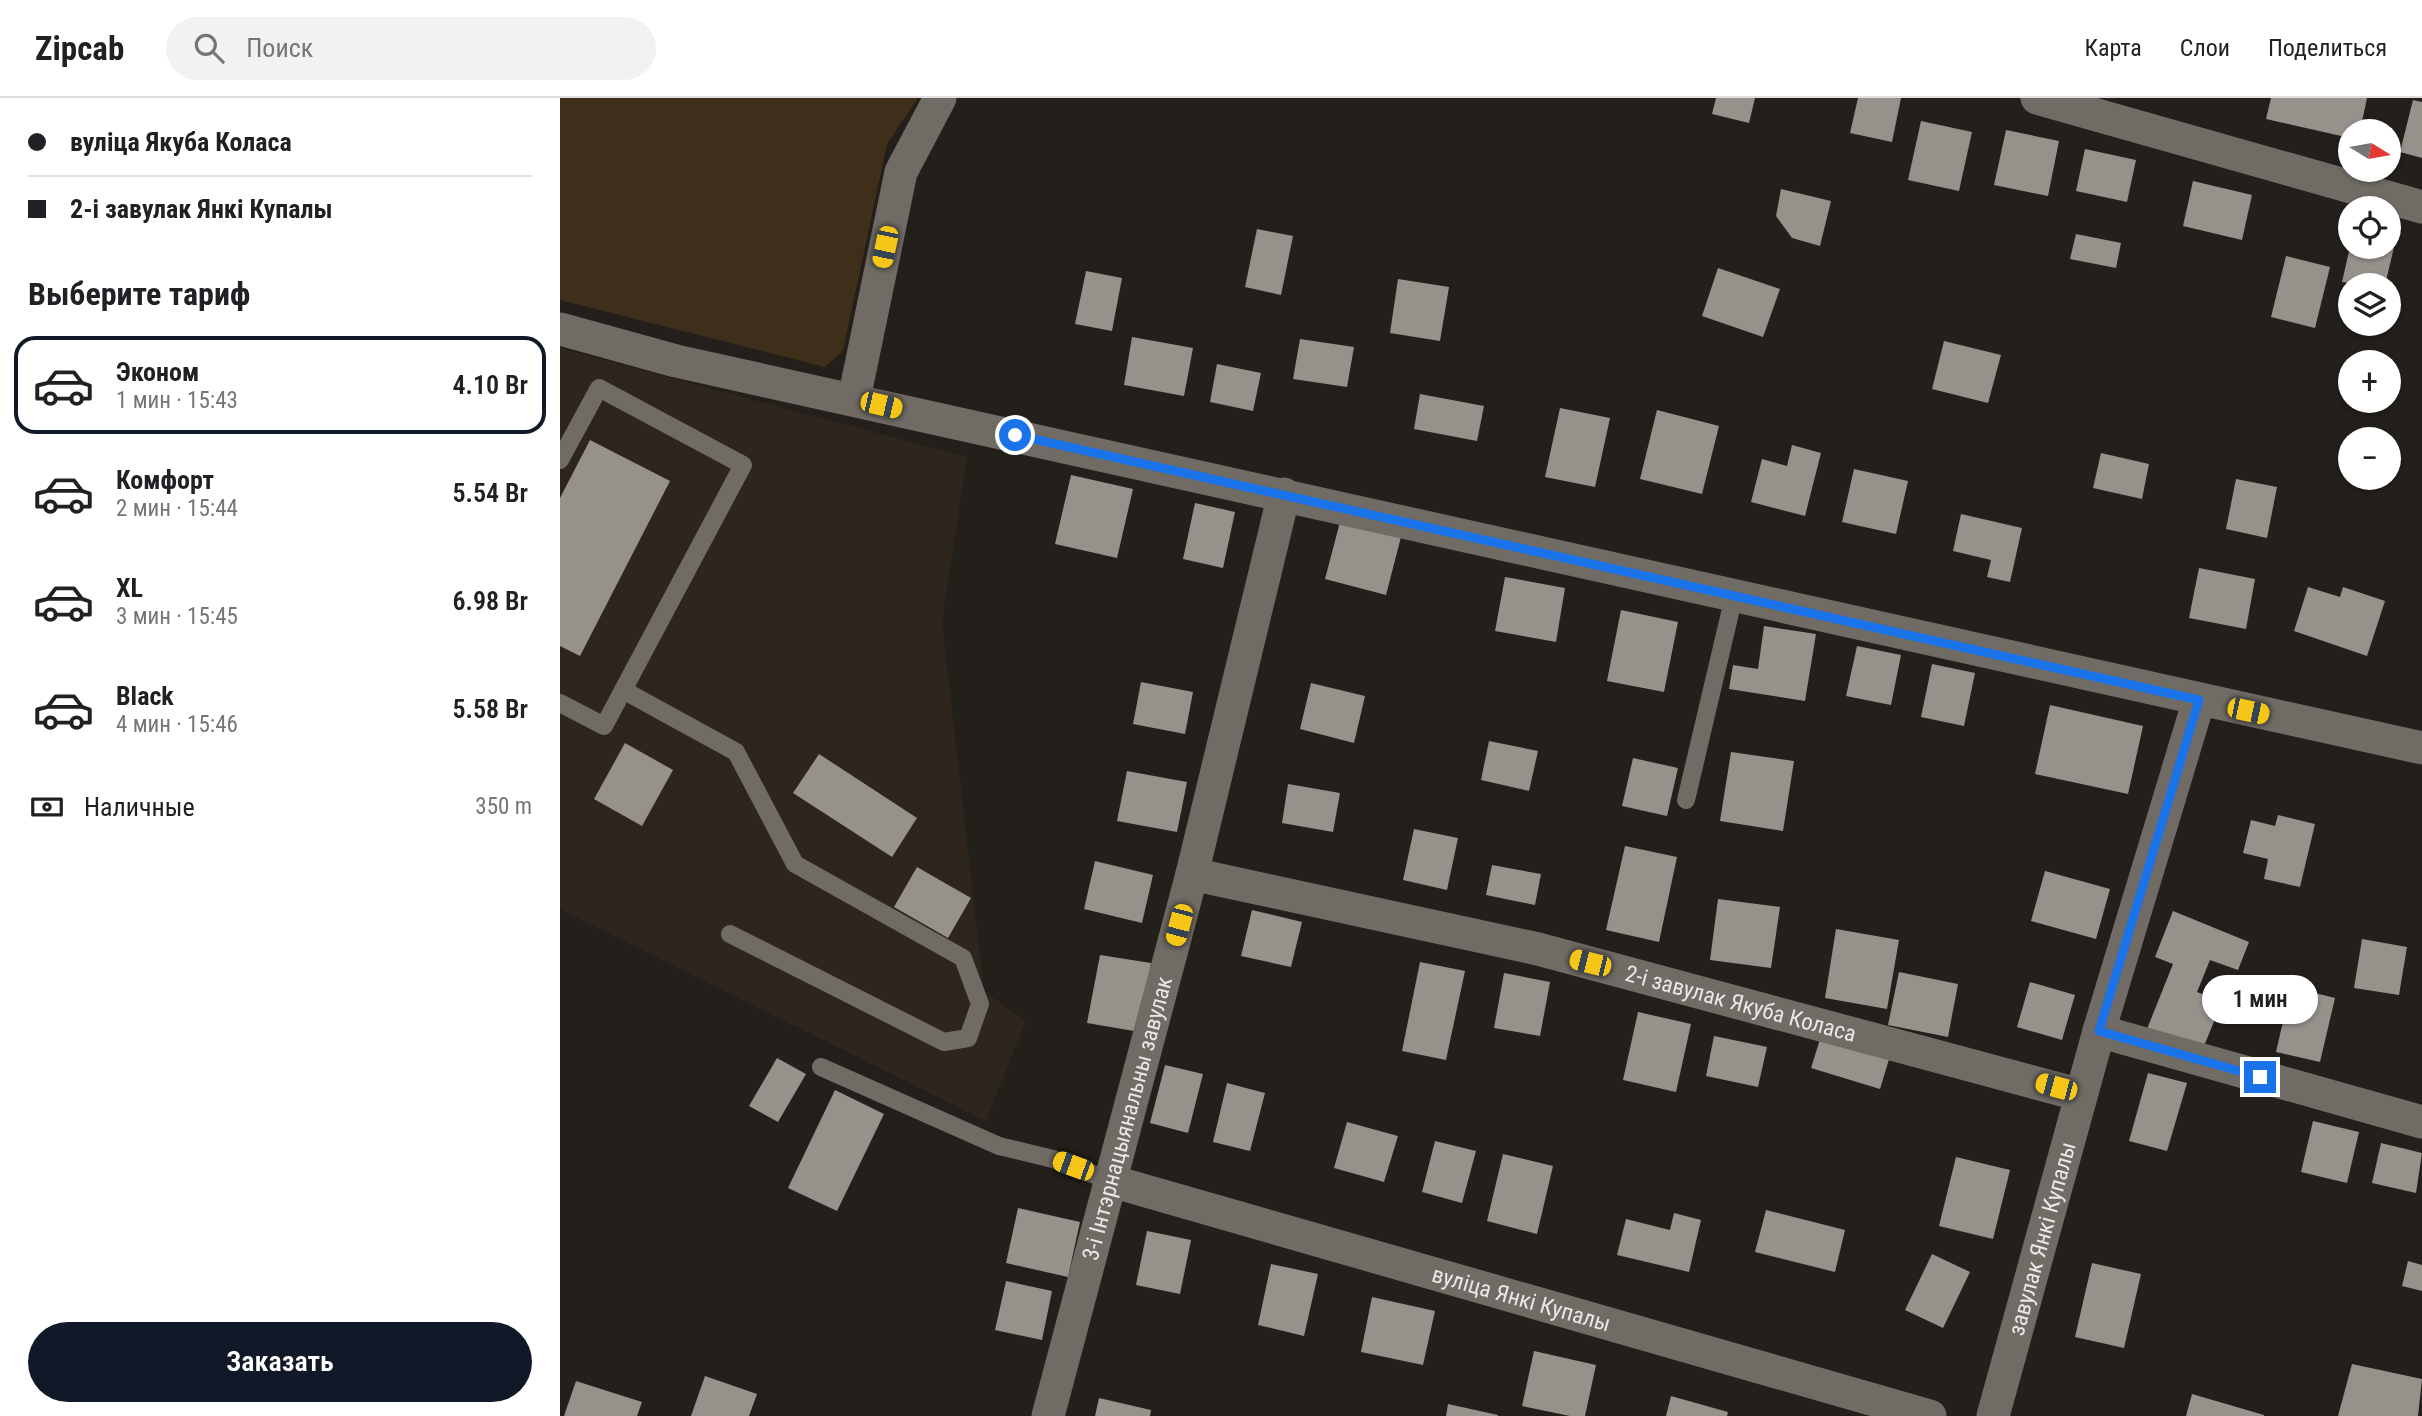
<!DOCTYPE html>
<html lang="ru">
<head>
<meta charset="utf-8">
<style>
	:root { --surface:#fff; --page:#f2f2f2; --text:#202124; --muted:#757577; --line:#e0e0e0; --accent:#111827 }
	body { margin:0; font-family:"Roboto Condensed",sans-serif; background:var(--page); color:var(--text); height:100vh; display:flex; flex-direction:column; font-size:26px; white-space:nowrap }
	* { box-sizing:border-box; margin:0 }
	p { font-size:23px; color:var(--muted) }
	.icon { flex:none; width:38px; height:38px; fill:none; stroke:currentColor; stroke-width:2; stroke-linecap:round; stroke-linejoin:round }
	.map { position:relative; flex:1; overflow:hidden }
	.drawer { display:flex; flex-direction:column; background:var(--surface); width:560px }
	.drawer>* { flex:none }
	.banner { display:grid; align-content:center; height:154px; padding:0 28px; background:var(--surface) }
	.needle { width:46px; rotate:101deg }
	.tools { position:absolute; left:1778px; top:21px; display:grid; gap:14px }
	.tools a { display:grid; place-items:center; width:63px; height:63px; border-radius:50%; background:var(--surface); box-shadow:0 2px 5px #0004; font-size:35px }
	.end { position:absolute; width:32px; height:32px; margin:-16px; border:9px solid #1a73e8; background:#fff; box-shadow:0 0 0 4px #fff }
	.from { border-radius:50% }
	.bubble { position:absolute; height:49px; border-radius:24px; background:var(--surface); box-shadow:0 2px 5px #0004; font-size:23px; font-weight:600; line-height:49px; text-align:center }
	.car { position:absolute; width:21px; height:42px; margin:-21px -10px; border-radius:9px; box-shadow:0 0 5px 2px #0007; background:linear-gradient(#f5c518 24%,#345 0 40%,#f5c518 0 76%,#345 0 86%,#f5c518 0) }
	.banner b { display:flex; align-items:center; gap:24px; height:66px; font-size:26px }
	.banner b+b { border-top:2px solid var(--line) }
	.banner i { width:18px; height:18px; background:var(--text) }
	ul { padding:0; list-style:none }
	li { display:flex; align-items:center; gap:21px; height:98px; margin:0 14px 10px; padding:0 14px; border:4px solid transparent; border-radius:21px }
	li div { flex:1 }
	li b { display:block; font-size:26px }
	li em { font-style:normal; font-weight:600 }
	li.active { border-color:var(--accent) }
	li>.icon { width:63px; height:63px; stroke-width:1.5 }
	h2 { padding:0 28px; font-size:32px; line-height:84px }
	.pay { display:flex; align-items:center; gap:18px; height:77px; padding:0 28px; font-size:26px }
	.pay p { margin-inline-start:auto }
	.primary-button { display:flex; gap:14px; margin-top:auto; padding:14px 28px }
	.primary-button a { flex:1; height:80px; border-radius:42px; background:var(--accent); color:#fff; font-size:28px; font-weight:600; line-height:80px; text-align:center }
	header { display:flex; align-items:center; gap:42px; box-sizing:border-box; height:98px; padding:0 35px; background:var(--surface); border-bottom:2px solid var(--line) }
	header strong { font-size:33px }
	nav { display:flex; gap:38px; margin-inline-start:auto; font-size:24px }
	.search { width:490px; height:63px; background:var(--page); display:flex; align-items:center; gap:18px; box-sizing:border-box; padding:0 24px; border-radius:38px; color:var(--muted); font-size:26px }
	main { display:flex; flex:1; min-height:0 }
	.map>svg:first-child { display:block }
</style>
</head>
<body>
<header>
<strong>Zipcab</strong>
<div class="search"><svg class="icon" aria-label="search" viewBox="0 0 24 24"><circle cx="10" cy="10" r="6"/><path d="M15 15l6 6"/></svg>Поиск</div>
<nav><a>Карта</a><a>Слои</a><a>Поделиться</a></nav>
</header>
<main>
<section class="drawer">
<div class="banner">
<b><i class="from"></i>вуліца Якуба Коласа</b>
<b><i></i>2-і завулак Янкі Купалы</b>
</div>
<h2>Выберите тариф</h2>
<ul>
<li class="active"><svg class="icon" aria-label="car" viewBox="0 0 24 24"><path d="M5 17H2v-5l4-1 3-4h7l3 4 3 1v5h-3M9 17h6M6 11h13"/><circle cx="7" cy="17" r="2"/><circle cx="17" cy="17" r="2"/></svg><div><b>Эконом</b><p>1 мин · 15:43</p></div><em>4.10 Br</em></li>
<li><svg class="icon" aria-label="car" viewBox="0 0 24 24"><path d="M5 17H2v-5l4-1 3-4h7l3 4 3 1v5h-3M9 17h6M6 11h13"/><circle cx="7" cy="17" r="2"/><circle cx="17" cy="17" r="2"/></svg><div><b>Комфорт</b><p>2 мин · 15:44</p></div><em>5.54 Br</em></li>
<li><svg class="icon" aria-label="car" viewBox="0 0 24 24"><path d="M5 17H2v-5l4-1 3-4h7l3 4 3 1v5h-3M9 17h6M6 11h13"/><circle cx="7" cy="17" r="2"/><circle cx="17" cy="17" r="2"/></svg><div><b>XL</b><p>3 мин · 15:45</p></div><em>6.98 Br</em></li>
<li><svg class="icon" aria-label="car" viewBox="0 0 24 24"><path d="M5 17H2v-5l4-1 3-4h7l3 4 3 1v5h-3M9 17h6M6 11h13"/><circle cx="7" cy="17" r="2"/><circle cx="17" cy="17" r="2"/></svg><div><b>Black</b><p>4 мин · 15:46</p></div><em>5.58 Br</em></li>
</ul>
<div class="pay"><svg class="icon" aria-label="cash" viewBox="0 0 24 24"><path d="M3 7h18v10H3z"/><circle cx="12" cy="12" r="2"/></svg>Наличные<p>350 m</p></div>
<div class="primary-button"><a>Заказать</a></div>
</section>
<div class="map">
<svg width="1862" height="1318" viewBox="0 0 1862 1318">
	<rect width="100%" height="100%" fill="#231f1a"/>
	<path fill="#2e251c" d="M0,250L407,359L382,524L424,893L466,923L426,1023L0,811Z"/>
	<path fill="#3f2e19" d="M0,0H358L327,46L283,253L265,269L0,202Z"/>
	<g fill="#96918b">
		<path d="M1156,0H1195L1189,25L1152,16Z"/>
		<path d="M1298,0H1341L1332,44L1290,35Z"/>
		<path d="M1711,0H1807L1800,33H1790V40L1706,21Z"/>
		<path d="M1853,2L1862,4V60L1840,54Z"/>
		<path d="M1361,23L1412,34L1399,93L1348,82Z"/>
		<path d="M1446,32L1499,43L1488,98L1434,87Z"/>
		<path d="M1525,51L1576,62L1567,104L1516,93Z"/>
		<path d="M1633,83L1692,97L1682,142L1623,128Z"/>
		<path d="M1221,91L1271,103L1260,148L1232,140L1216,118Z"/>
		<path d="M697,131L733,138L721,197L685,189Z"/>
		<path d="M1516,136L1561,145L1556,170L1510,161Z"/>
		<path d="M1829,139L1836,141L1825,187L1782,184L1790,149H1829Z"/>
		<path d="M1726,158L1770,169L1755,230L1711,219Z"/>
		<path d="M1158,170L1220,191L1203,239L1142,218Z"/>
		<path d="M526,173L562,180L552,233L515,226Z"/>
		<path d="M838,181L889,189L880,243L830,235Z"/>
		<path d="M572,239L633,250L624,298L564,287Z"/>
		<path d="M740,241L794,249L787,289L733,281Z"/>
		<path d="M1384,243L1441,257L1428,305L1372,291Z"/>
		<path d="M657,266L701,275L693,313L650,304Z"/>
		<path d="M860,296L924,308L917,343L854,331Z"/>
		<path d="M1000,310L1050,320L1035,389L985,379Z"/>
		<path d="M1097,312L1159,328L1142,396L1080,381Z"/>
		<path d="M30,342L110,383L20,558L0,548V400Z"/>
		<path d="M1232,347L1261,355L1245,418L1191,404L1202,361L1227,368Z"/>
		<path d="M1541,355L1589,366L1582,401L1533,390Z"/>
		<path d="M1294,371L1348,383L1336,436L1282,424Z"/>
		<path d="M511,377L573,391L557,460L495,446Z"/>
		<path d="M1676,381L1717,389L1707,440L1666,431Z"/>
		<path d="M635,405L675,414L663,470L623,461Z"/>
		<path d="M1401,416L1462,430L1450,484L1427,479L1431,462L1393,453Z"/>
		<path d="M780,424L841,439L826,497L765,481Z"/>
		<path d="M1639,470L1695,481L1686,531L1629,520Z"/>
		<path d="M945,479L1005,490L996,544L935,533Z"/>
		<path d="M1748,489L1780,499L1783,489L1825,503L1807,558L1734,533Z"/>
		<path d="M1061,512L1118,524L1104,594L1047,583Z"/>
		<path d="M1204,528L1256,536L1245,603L1169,591L1173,567L1198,571Z"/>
		<path d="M1297,548L1341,557L1331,607L1286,598Z"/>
		<path d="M1372,566L1415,575L1404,628L1361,619Z"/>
		<path d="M581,584L633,594L625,636L573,626Z"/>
		<path d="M751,585L805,598L794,645L740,631Z"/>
		<path d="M1490,607L1583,628L1568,696L1475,676Z"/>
		<path d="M929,643L978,653L969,693L921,682Z"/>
		<path d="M65,645L113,672L82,728L34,701Z"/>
		<path d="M1171,654L1234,663L1223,733L1160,723Z"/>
		<path d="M259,656L357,720L332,759L233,695Z"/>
		<path d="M1073,660L1118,670L1107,718L1062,708Z"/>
		<path d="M567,673L627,684L617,734L557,723Z"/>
		<path d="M728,686L780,695L773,734L722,725Z"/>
		<path d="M1718,717L1755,726L1740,789L1704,781L1708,761L1683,755L1691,722L1715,728Z"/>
		<path d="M854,731L898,740L887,792L843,782Z"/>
		<path d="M1065,748L1117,759L1099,844L1046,832Z"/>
		<path d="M535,763L593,777L582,825L524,811Z"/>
		<path d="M932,767L981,776L975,807L926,797Z"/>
		<path d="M357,769L411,800L388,840L334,809Z"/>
		<path d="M1485,773L1550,791L1536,841L1471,823Z"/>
		<path d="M1158,801L1220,809L1211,870L1150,862Z"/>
		<path d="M692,812L742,824L731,869L681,858Z"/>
		<path d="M1613,813L1689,844L1678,872L1650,862L1637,894L1662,904L1642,953L1587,931L1613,866L1595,859Z"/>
		<path d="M1276,831L1339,842L1327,911L1265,900Z"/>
		<path d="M1802,841L1847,849L1839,897L1794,890Z"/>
		<path d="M540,857L591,865L580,934L527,925Z"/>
		<path d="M860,864L905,873L886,962L842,953Z"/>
		<path d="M1339,874L1398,886L1388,939L1328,927Z"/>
		<path d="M944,875L990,884L980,938L934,930Z"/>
		<path d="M1470,884L1515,897L1502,942L1457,929Z"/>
		<path d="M1731,889L1775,900L1760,964L1716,954Z"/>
		<path d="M1078,914L1131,926L1116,994L1063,982Z"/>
		<path d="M1154,938L1207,949L1198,989L1146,978Z"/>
		<path d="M1261,938L1330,958L1320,991L1251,970Z"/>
		<path d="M217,960L246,976L218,1024L189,1008Z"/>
		<path d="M605,967L643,976L628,1035L590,1025Z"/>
		<path d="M1588,975L1627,985L1607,1053L1569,1043Z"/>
		<path d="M667,985L705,995L690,1053L653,1044Z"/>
		<path d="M275,992L324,1016L277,1113L228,1090Z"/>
		<path d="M1753,1023L1799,1034L1787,1085L1741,1074Z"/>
		<path d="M787,1024L838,1038L824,1084L774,1070Z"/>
		<path d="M875,1043L916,1053L902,1105L862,1094Z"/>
		<path d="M1821,1045L1862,1055L1856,1095L1812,1085Z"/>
		<path d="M943,1056L993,1068L977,1136L927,1123Z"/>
		<path d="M1396,1059L1450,1072L1433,1141L1379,1128Z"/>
		<path d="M458,1110L520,1124L508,1179L446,1165Z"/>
		<path d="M1206,1112L1285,1132L1275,1174L1195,1154Z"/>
		<path d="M1114,1115L1141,1122L1129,1174L1057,1157L1066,1121L1110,1132Z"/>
		<path d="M587,1133L631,1142L620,1196L576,1187Z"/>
		<path d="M1372,1156L1410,1174L1383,1230L1345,1212Z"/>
		<path d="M1848,1163L1862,1167V1193L1842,1188Z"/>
		<path d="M1532,1165L1581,1176L1564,1250L1515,1239Z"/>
		<path d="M711,1166L758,1176L744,1238L698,1227Z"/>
		<path d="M446,1183L492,1193L482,1242L435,1232Z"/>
		<path d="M812,1199L875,1213L863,1267L801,1254Z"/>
		<path d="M974,1253L1036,1267L1025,1318H1010L962,1308Z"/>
		<path d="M1792,1266L1862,1281L1858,1318H1778Z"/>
		<path d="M145,1278L197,1296L189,1318H131Z"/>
		<path d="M16,1283L82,1304L77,1318H4Z"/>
		<path d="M1632,1296L1704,1317V1318H1626Z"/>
		<path d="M1111,1298L1168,1314L1167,1318H1106Z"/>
		<path d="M539,1300L591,1312L590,1318H535Z"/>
		<path d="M888,1306L938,1317V1318H886Z"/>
	</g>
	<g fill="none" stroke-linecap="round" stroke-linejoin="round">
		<g stroke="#706b65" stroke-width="18">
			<path d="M0,362L39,290L183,367L44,628L0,605"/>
			<path d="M63,592L176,654L235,766L403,860L420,906L408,940L384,944L170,836"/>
			<path d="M1126,702L1174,498"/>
			<path d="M261,969L439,1048L493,1061L551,1083"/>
		</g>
		<g stroke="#706b65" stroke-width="33">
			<path d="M1477,0L1862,109"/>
			<path d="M0,231L116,263L1862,650"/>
			<path d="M294,301L341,74L380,0"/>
			<path id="s1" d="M632,776L978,851L1521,997"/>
			<path d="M1539,933L1862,1024"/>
			<path id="s2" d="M551,1083L1370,1318"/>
			<path id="s3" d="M488,1318L632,776L724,396"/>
			<path id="s4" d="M1433,1318L1539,933L1639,602"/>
		</g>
	</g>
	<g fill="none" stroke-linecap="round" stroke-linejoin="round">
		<path stroke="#1a73e8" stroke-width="9" d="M455,337L1639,602L1539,933L1700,979"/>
	</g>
	<g text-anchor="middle" stroke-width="7" stroke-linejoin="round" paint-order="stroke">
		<g font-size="23" fill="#eae7e4" stroke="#0b0907">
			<text dy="8" stroke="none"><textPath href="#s1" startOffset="564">2-і завулак Якуба Коласа</textPath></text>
			<text dy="8" stroke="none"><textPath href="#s3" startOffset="308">3-і Інтэрнацыянальны завулак</textPath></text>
			<text dy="8" stroke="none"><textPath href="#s4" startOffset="184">завулак Янкі Купалы</textPath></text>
			<text dy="8" stroke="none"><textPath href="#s2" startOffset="427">вуліца Янкі Купалы</textPath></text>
		</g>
	</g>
</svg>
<div class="tools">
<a><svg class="needle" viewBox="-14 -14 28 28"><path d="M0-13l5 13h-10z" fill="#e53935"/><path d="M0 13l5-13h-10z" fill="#757577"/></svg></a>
<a><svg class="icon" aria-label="locate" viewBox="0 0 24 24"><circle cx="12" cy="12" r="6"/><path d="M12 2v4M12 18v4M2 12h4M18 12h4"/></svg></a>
<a><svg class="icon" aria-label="layers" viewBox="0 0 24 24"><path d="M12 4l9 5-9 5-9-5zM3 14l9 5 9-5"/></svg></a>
<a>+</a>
<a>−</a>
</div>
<i class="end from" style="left:455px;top:337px"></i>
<i class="end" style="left:1700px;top:979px"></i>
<div class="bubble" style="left:1642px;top:877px;width:116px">1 мин</div>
<i class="car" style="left:325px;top:149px;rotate:192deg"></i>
<i class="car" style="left:321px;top:307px;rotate:103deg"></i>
<i class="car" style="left:1688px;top:613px;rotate:102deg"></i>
<i class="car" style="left:619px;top:827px;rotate:195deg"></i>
<i class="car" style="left:1030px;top:865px;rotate:284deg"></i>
<i class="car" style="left:1496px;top:989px;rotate:285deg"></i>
<i class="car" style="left:513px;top:1068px;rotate:290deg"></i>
</div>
</main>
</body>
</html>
